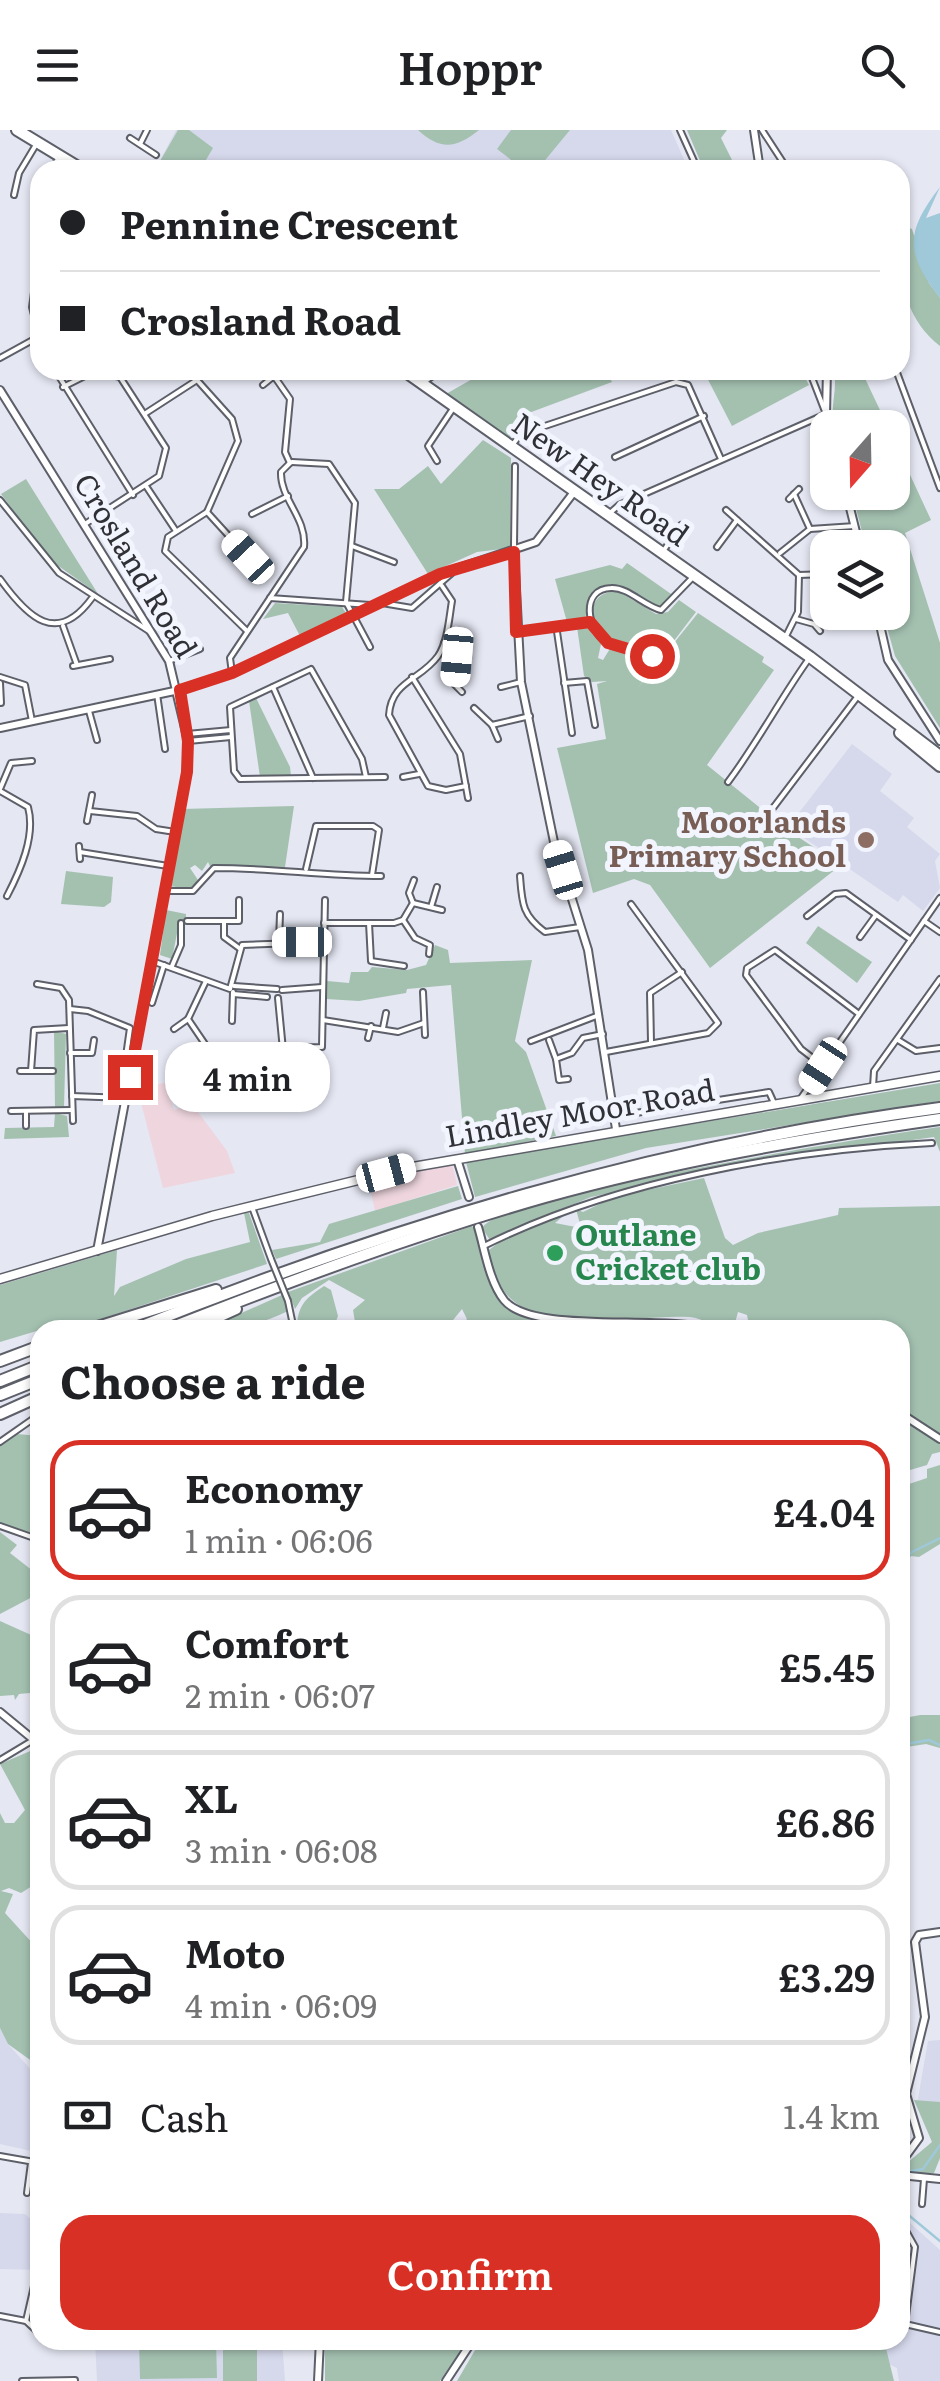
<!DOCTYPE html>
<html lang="en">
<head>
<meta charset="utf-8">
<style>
	:root { --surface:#fff; --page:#f2f2f2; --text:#202124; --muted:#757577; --line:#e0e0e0; --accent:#d93025 }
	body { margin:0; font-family:Literata,serif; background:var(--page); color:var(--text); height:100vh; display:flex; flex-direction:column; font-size:38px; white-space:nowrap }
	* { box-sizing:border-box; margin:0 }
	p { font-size:32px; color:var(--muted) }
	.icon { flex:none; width:55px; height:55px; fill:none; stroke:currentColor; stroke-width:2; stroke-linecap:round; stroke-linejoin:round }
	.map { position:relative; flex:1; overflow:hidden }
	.details { position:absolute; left:30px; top:1190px; width:880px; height:1030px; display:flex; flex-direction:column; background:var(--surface); border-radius:30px; box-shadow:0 2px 8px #0004 }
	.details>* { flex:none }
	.hud { position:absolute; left:30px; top:30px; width:880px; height:220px; border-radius:30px; box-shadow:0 2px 8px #0004; display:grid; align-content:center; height:220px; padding:0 30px; background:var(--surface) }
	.needle { width:65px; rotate:200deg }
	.buttons { position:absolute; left:810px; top:280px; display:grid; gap:20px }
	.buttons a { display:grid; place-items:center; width:100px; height:100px; border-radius:20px; background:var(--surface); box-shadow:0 2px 8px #0004; font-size:50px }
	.end { position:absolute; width:45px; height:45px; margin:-22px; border:12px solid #d93025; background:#fff; box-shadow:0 0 0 5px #fff }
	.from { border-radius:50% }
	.bubble { position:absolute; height:70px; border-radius:30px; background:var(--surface); box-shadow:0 2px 8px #0004; font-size:32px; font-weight:600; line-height:70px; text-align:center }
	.car { position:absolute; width:30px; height:60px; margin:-30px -15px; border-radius:12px; box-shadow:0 0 8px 2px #0007; background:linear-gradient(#fff 24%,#345 0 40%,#fff 0 76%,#345 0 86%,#fff 0) }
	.hud b { display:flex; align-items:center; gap:35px; height:95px; font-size:38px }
	.hud b+b { border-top:2px solid var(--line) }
	.hud i { width:25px; height:25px; background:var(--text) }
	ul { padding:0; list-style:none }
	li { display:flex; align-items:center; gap:30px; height:140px; margin:0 20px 15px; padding:0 10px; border:5px solid var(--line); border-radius:30px }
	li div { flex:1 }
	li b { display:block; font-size:38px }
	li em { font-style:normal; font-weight:600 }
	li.active { border-color:var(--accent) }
	li>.icon { width:90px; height:90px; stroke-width:1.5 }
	h2 { padding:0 30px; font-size:45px; line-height:120px }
	.pay { display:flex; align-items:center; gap:25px; height:110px; padding:0 30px; font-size:38px }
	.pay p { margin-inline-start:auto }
	.button { display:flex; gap:20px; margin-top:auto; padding:20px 30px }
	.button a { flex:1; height:115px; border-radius:30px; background:var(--accent); color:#fff; font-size:40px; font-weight:600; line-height:115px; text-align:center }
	header { display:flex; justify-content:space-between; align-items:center; height:130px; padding:0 30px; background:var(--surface); font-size:45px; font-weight:600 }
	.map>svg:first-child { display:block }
</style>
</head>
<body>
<header><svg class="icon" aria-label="menu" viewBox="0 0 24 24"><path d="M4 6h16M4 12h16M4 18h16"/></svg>Hoppr<svg class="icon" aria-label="search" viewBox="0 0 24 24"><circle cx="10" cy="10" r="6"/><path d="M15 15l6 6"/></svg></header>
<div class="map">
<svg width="940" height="2251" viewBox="0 0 940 2251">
	<rect width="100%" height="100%" fill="#e5e7f3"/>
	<g fill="#efd6de">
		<path d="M165,953L174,980L192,974L227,1021L235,1043L163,1058L137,957Z"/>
		<path d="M452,1033L457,1055L375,1081L369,1053Z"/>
	</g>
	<g fill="#d6d9ec">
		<path d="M176,0H671L686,34L673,40H155Z"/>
		<path d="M852,614L892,644L880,661L914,688L907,697L940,724L935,731L940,758L923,781L903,765L898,772L788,697Z"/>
		<path d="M0,1898L8,1914L40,1950V2023L0,2014Z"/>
		<path d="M940,1910V2031L917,1974L928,1911Z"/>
		<path d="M0,2083L25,2084L40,2098V2140L0,2139Z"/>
		<path d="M900,2084L940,2120V2251H899L897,2238L880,2230L883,2210H900Z"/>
		<path d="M95,2210H282L285,2251H97Z"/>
	</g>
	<g fill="#a4c1b0">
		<path d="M178,0H189L213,18L200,40H175L159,33Z"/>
		<path d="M418,0H479C457,18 440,21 418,0Z"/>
		<path d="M511,0H570L537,40H524L497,19Z"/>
		<path d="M687,0H727L721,8L737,40H704Z"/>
		<path d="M907,97L912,99L929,153L940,168V216C901,185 900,144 900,99Z"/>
		<path d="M488,240H606L612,252L518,287L519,303L507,308L446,264Z"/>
		<path d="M703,240H801L809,255L732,296Z"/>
		<path d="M834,240H861L888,297H835C829,277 838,261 834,240Z"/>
		<path d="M893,308L931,390L905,403L940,513V598L895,526L883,483L892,482V418L866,417L852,363H862L865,372L881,369L880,363L892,362Z"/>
		<path d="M483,310L511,328L510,418L477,422L428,444L374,359H399L428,336L441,354Z"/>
		<path d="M26,349L98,464L50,430L1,364Z"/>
		<path d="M627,433L674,466L659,477L620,456H602L590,466L585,489L567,492L555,449L610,435L622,439Z"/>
		<path d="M618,461L656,484L668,482L679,470L696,482L637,559L698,483L764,527L762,532L774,540L707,635L789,701L841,735L710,838L650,755L634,749L593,763L557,618L606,609L597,554L607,551L592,552L584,546L577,497H590L601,514L598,528L603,530L611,517L651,528L654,520L645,517L640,522C631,519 618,516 610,510C588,495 584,462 618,461Z"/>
		<path d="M275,473L342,477L346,483L300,506L288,483L263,489Z"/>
		<path d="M256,568L290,637L291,646L260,647L249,571Z"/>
		<path d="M294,676L285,737L210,736L208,732L202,741L195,735L190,738L198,750L191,759L169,756L182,679Z"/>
		<path d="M66,741L113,747L111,772L104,777L61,774Z"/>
		<path d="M166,780L186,784V792L179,793L172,829L160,825Z"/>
		<path d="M818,796L872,832L857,853L806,813Z"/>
		<path d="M435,815L448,820L450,833L532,830L515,911L526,922L556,1006L465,1024L451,855L407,859L406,863L359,871L326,869L327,851L349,853L351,842H368L372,837L407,840L426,835Z"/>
		<path d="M54,901L66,904L64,977H55Z"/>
		<path d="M940,953V971L646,1018L475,1067L466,1032Z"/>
		<path d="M55,983L67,986L69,1007L4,1009L5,998L54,997Z"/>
		<path d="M940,997V1022L934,1007L714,1038L709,1043L591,1067L490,1110L482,1098C498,1066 886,1004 940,997Z"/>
		<path d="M704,1048L725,1108L733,1115L758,1103L838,1085L839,1078L940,1076V1304L900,1278V1200H736L741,1199L740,1192L748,1190L747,1185L738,1182L733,1200C718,1199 702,1188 690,1187C620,1183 500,1221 489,1120L502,1110L567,1083L555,1093L581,1098L576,1079L583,1082L614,1067Z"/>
		<path d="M458,1056L462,1069L276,1129L272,1120L320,1112L329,1094Z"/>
		<path d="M244,1083H249L267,1134L68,1200H40L0,1212V1155L117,1120L114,1166L120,1157L186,1129L250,1112Z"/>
		<path d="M472,1096C486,1113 487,1152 504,1173C536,1214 641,1177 678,1200H457L467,1189L462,1179L445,1200H297C297,1177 304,1169 324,1156L331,1160L338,1186L333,1199L356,1198L353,1180L365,1170L329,1150L302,1168L295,1179L288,1162Z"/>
		<path d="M282,1165L288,1181C259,1195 235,1200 203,1200Z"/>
		<path d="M900,1287L940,1312V1322L932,1324L927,1335L900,1343Z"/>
		<path d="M17,1304L40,1306V1382L31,1403L0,1393V1316Z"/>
		<path d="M940,1335V1414L919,1427L911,1426L900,1443V1347L906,1355L927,1348V1339Z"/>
		<path d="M0,1402L17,1415L10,1423L33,1441L36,1465L0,1484Z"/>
		<path d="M0,1491L40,1509V1562L19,1564L15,1570L14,1565L0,1566Z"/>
		<path d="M920,1585H940V1618L926,1614L900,1618V1589Z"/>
		<path d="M35,1619L40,1623V1751L21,1763L9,1758L1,1761L13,1764L5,1783L35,1816L40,1829V1937L8,1914L0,1898V1683L5,1693H14L25,1680L0,1634Z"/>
		<path d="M914,1970L940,1972V2028L934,2043H905L901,2038L932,2012Z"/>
		<path d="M139,2210H216L217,2248L140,2249Z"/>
		<rect x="223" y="2210" width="34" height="41"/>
		<path d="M325,2210H468L440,2251H325Z"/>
		<path d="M481,2210H884L894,2251H457Z"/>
	</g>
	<path fill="#9fc9d9" d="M940,57L926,88L940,83V168C904,122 906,101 940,57Z"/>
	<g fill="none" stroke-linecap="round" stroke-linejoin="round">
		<g stroke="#9fc9d9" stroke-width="2.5">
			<path d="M900,1435L912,1422L940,1408"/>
			<path d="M900,1615L929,1610L940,1615"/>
			<path d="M900,2043L923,2039L940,2015"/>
			<path d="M900,2078L940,2111"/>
		</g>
		<g stroke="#5d5f69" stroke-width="8">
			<g id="street">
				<path d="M680,0L698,40"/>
				<path d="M762,0L788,40"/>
				<path d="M130,8L156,25"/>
				<path d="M140,14L147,0"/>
				<path d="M53,40L59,26"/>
				<path d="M14,65L19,43L37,13"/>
				<path d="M37,140L32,177L40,210"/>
				<path d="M0,228L40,206"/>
				<path d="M55,240L133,365"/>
				<path d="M188,240L232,289L238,311L207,382L168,407L165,421L247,501"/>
				<path d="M896,240L940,358"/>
				<path d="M423,253L441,240"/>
				<path d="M263,255L274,246L290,269L285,322L290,333"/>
				<path d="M63,257L95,241L120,247L166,318L159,346L85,394"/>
				<path d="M146,283L197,250"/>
				<path d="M513,314L521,304L676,252L688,255L721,329"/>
				<path d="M615,327L704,286"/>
				<path d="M437,331L428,316L454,277"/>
				<path d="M292,332L329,334L355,373L346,472L370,517"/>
				<path d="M146,356L176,401"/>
				<path d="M794,364L810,399"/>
				<path d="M789,369L799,359"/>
				<path d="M0,370L59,443L152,503"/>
				<path d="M726,380L799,445L798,482L785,508"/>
				<path d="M207,382L248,427"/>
				<path d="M610,383L619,375L826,284L809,240"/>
				<path d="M252,384L288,366"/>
				<path d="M352,416L394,432"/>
				<path d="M514,416L515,336"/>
				<path d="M717,417L737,390"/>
				<path d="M664,420L681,395"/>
				<path d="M780,423L810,399L855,396"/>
				<path d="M799,445L828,444"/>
				<path d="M0,449C28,488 57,516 92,468"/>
				<path d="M442,456L452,471C449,488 448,511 438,526C421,550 391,551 389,585L428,656L446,660L466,656"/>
				<path d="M270,468L370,475"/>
				<path d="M382,473L412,478L452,443"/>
				<path d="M796,489L814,494L820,501"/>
				<path d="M556,495L572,603"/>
				<path d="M63,496L77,535"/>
				<path d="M521,501L591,492"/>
				<path d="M444,513L457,520L454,554L462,562"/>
				<path d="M652,526C638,522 619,519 606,512C587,500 580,459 611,458C628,457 644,476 661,480L694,446"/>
				<path d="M169,531L200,519"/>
				<path d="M73,536L110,529"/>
				<path d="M232,543L230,528L304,417C307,388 280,369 281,342L290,333"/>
				<path d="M0,547L25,555L32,591"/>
				<path d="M412,547L460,624L468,668"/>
				<path d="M0,553L1,573"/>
				<path d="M564,553L587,551L595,595"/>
				<path d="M273,557L313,648"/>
				<path d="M501,557L521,552"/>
				<path d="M157,564L165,619"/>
				<path d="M474,578L492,595L498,609"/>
				<path d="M89,581L97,610"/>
				<path d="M492,595L530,586"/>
				<path d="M187,604L231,600"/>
				<path d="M188,611L231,607"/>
				<path d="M366,647L362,629L311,539L230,577L234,641L240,649L385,647"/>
				<path d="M403,647L419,644"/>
				<path d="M728,652C758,612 779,571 808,530"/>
				<path d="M0,659L11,633L32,631"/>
				<path d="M0,661L28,677C36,706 20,741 7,766"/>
				<path d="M773,678L858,566"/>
				<path d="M90,681L137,686L156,699L175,702"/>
				<path d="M87,691L92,665"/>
				<path d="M79,716L80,729"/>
				<path d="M80,722L168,736"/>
				<path d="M306,739L316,696H373L379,700L372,745"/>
				<path d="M520,746C522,773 522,785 545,802L580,797"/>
				<path d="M165,761H193L214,738C273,738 323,746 381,746"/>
				<path d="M413,773L409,763L414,750"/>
				<path d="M431,777L437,757"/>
				<path d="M807,786L835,764L846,763L911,810"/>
				<path d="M403,790L415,808L430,815L429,824"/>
				<path d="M187,791H224V807L239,818"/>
				<path d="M224,791H239V770"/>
				<path d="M924,791L940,802"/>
				<path d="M324,793H394L403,790L413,773L442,780"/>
				<path d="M369,793L371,831L404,836"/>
				<path d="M860,807L876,785"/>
				<path d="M279,812L280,784"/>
				<path d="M152,831L230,859L242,815L324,812"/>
				<path d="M172,836L181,815V793"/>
				<path d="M206,851L188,889L228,948"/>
				<path d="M37,854L61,858L69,870L73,991"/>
				<path d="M234,856L277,859"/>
				<path d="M282,860L322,857"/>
				<path d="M423,862L425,905"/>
				<path d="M233,864L267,867"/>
				<path d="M278,868L283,920"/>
				<path d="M152,873L164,835"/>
				<path d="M70,879L88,881L130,898L126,926"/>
				<path d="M323,890L398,902L424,893"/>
				<path d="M232,891L233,862"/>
				<path d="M383,898L386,883"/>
				<path d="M174,899L188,889"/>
				<path d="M368,908L371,896"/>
				<path d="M549,910L556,929"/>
				<path d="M898,910L916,921L940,918"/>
				<path d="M531,911L599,885"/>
				<path d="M651,912L650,863L682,842"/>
				<path d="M606,922L708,903L718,893L631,774"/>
				<path d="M70,923H92L94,910"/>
				<path d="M214,926L225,919L322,917L325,770"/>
				<path d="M823,936L801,919L746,845L747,838L775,820L859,884"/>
				<path d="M20,941H53"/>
				<path d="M31,941L34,900L69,898"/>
				<path d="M253,946L257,922"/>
				<path d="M568,949L559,950L556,929L572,923L583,908L603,904"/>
				<path d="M873,957L874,941L940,849"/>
				<path d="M72,966L126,968"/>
				<path d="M801,968L940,768"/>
				<path d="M11,981L72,980"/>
				<path d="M26,981V996"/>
				<path d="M615,990L623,985L769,962L774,973"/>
				<path d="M252,1077L271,1129"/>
				<path d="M484,1116C614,1051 787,1020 932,1013"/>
				<path d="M288,1171L294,1200"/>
				<path d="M0,1312L40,1284"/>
				<path d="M0,1396L40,1410"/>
				<path d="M40,1427V1470"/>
				<path d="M0,1630L40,1606"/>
				<path d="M38,1809L40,1808"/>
				<path d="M0,2026L40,2033"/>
				<path d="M27,2063L31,2033"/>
				<path d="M922,2074L924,2049"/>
				<path d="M900,2090L915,2117L905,2194L940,2202"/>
				<path d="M0,2186L26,2191L40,2204"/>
				<path d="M26,2191L34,2156"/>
				<path d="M22,2251L75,2250"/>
			</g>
		</g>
		<g stroke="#5d5f69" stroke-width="10">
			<g id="secondary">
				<path d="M754,0L760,40"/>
				<path d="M827,240L826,284L830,298"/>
				<path d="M0,260L169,531L188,611L187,641L97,1121"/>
				<path d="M846,362L860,418"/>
				<path d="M514,422L521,552L554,712L588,820L616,999"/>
				<path d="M877,482L888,530L940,611"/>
				<path d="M0,598L179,560L232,543L441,444L536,412L574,362"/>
				<path d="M457,1029L469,1067"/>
				<path d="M478,1097C485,1120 489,1151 504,1170C532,1205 663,1184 714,1200"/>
				<path d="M900,1283L940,1309"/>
				<path d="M0,1582L40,1615"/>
				<path d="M900,2034L919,2008L906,1964L925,1887L915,1812L919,1805L940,1802"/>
				<path d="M900,2045L940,2049"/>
				<path d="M318,2251L320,2210"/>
				<path d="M446,2251L473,2210"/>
			</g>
		</g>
		<g stroke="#5d5f69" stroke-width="11">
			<path id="primary" d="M0,1149L212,1086L407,1038L940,946"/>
		</g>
		<g stroke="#5d5f69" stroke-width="14">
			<g id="highway">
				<path d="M17,0L83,40"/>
				<path d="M403,240L810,527L940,626"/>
				<path d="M900,603L940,636"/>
				<path d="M88,1200L216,1160"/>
				<path d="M132,1200C394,1095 659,1015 940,978"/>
				<path d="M165,1200C290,1151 415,1104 545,1067C675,1031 807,1008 940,989"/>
				<path d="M190,1200L236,1179"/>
				<path d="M0,1231L40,1216"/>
				<path d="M0,1251L40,1235"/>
				<path d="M0,1265L40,1249"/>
				<path d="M0,1284L40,1266"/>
			</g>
		</g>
		<use href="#street" stroke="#fff" stroke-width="4"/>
		<use href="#secondary" stroke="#fff" stroke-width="6"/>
		<use href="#primary" stroke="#fff" stroke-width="8"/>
		<use href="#highway" stroke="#fff" stroke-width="10"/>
		<g stroke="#5d5f69" stroke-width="8" stroke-linecap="butt">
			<path id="street-bridge" d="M271,1129L288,1171"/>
		</g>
		<use href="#street-bridge" stroke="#fff" stroke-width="4"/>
	</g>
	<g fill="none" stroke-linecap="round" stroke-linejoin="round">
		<path stroke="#d93025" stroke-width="12" d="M130,947L187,642L188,611L180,560L232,543L440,444L514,422L516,502L590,492L608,513L652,526"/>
	</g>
	<circle fill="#8d6e63" stroke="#f2f4fe" stroke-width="4" cx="866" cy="710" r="10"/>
	<circle fill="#2e9e5b" stroke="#f2f4fe" stroke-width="4" cx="555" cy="1123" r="10"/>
	<g text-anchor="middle" stroke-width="10" stroke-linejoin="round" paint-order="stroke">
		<g font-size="30" fill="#303136" stroke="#f2f4fe">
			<text transform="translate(600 350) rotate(35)" y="10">New Hey Road</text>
			<text transform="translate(135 436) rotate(59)" y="10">Crosland Road</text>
			<text transform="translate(580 984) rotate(-10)" y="10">Lindley Moor Road</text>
		</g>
		<g font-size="30" font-weight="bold" fill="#785e54" stroke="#f2f4fe" text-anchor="end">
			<text x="846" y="703">Moorlands<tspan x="846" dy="34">Primary School</tspan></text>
		</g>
		<g font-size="30" font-weight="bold" fill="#27864d" stroke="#f2f4fe" text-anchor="start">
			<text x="575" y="1116">Outlane<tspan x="575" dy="34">Cricket club</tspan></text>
		</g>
	</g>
</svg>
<div class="buttons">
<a><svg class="needle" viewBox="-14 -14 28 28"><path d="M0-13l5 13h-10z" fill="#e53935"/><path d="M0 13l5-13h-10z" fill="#757577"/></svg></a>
<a><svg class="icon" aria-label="layers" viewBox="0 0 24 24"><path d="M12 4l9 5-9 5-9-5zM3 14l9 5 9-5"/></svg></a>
</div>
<i class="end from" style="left:652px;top:526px"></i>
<i class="end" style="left:130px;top:947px"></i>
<div class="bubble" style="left:165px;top:912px;width:165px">4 min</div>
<i class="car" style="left:248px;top:427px;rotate:317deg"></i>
<i class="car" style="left:457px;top:527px;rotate:185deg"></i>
<i class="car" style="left:563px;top:740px;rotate:343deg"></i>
<i class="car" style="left:302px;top:812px;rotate:270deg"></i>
<i class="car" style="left:823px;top:936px;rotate:213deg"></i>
<i class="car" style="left:386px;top:1043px;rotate:75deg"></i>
<div class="hud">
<b><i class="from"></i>Pennine Crescent</b>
<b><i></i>Crosland Road</b>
</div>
<section class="details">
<h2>Choose a ride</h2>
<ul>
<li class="active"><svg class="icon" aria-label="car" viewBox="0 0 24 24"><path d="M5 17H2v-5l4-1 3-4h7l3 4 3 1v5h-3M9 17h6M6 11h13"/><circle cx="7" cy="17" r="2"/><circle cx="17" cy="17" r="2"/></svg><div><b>Economy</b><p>1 min · 06:06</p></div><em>£4.04</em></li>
<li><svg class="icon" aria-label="car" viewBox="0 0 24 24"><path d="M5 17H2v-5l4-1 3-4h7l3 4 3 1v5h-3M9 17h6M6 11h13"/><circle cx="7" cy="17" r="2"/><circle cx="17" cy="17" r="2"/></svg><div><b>Comfort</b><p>2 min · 06:07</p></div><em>£5.45</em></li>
<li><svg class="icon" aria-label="car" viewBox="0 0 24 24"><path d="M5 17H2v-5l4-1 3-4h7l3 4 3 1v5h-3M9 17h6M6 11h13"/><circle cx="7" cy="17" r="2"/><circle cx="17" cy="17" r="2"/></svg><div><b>XL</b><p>3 min · 06:08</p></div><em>£6.86</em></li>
<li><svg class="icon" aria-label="car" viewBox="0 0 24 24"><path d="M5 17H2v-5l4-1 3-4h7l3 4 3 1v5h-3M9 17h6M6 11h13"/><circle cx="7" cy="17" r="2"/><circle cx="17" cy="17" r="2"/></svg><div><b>Moto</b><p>4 min · 06:09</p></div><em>£3.29</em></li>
</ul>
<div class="pay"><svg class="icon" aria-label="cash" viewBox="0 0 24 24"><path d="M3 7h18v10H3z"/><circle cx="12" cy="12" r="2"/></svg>Cash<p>1.4 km</p></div>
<div class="button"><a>Confirm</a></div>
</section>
</div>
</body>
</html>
